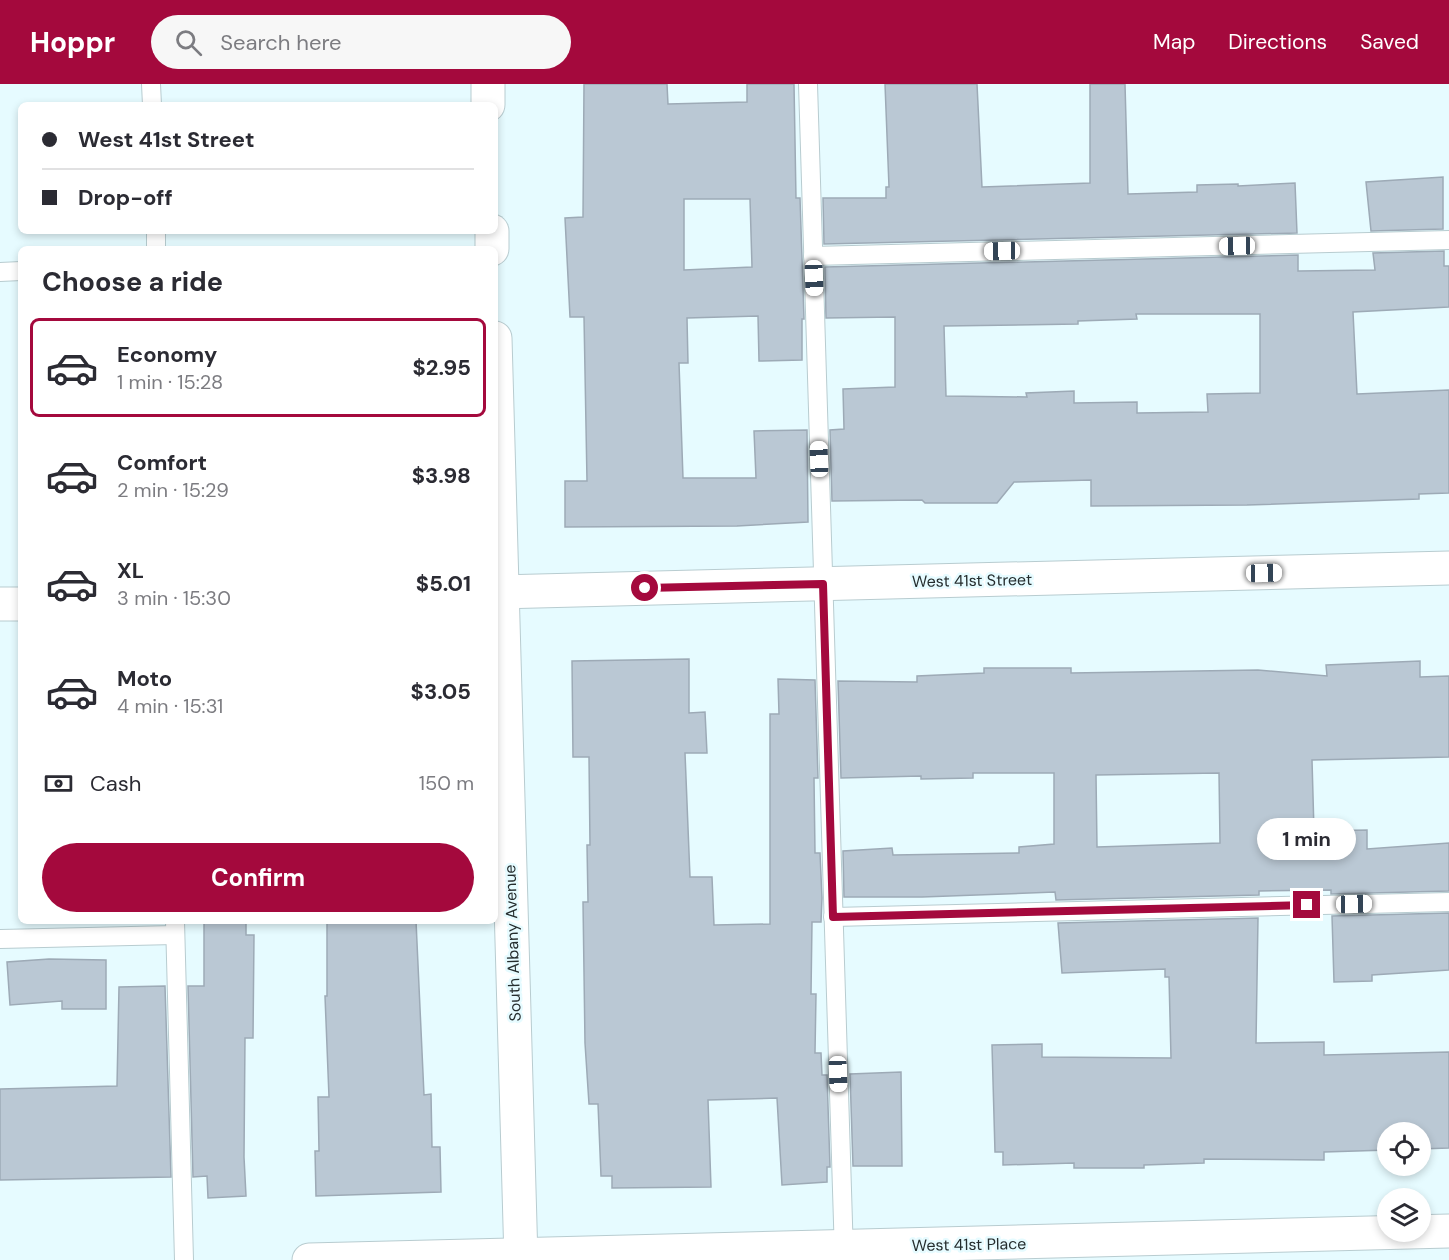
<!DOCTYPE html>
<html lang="en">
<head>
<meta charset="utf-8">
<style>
	:root { --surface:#fff; --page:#f7f7f7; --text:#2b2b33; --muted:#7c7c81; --line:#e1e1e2; --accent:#a4093d }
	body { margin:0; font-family:"DM Sans",sans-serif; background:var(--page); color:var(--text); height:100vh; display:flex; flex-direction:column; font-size:22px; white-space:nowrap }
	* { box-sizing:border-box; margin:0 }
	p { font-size:20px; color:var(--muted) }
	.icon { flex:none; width:33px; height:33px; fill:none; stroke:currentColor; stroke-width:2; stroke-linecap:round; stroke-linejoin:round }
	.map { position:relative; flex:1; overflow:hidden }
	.side { position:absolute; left:18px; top:162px; width:480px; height:678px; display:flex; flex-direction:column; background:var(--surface); border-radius:9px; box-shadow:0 3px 9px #0003 }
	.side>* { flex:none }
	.top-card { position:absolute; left:18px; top:18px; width:480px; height:132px; border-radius:9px; box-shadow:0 3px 9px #0003; display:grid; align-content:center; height:132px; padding:0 24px; background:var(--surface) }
	.fabs { position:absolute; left:1377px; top:1038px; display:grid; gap:12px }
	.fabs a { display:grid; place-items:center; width:54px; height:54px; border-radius:50%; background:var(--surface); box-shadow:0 3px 9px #0003; font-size:30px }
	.end { position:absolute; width:27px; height:27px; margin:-14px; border:8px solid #a4093d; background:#fff; box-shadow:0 0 0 3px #fff }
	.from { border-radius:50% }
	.bubble { position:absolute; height:42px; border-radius:21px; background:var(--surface); box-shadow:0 3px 9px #0003; font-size:20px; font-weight:700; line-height:42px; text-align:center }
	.car { position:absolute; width:18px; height:36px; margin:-18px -9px; border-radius:8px; box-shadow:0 0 4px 2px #0007; background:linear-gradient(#fff 24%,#345 0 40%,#fff 0 76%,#345 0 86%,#fff 0) }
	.top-card b { display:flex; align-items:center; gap:21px; height:57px; font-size:22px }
	.top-card b+b { border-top:2px solid var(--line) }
	.top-card i { width:15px; height:15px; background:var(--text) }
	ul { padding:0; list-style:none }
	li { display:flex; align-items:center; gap:18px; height:99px; margin:0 12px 9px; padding:0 12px; border:3px solid transparent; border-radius:9px }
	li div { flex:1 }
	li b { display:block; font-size:22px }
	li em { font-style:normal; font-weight:700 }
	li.active { border-color:var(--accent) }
	li>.icon { width:54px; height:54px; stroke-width:1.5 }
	h2 { padding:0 24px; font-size:27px; line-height:72px }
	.pay { display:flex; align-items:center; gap:15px; height:66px; padding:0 24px; font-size:22px }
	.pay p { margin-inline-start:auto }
	.button { display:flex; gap:12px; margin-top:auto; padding:12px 24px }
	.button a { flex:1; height:69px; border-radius:36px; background:var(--accent); color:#fff; font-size:24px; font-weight:700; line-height:69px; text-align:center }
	header { display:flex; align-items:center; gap:36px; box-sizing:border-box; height:84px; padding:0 30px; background:var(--accent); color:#fff }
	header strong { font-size:28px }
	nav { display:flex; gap:33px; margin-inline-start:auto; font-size:21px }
	.search { width:420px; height:54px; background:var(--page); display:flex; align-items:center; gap:15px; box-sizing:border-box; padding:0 21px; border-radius:33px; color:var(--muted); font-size:22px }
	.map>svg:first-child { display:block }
</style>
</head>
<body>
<header>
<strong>Hoppr</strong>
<div class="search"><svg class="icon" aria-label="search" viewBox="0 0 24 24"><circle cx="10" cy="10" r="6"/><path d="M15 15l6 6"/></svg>Search here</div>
<nav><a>Map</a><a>Directions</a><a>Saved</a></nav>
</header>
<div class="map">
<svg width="1449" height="1176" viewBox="0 0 1449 1176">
	<rect width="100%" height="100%" fill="#e6fbff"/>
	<g fill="#bac8d4" stroke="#9daab6" stroke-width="1.5" fill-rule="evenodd">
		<path d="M584,0H667L668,20L747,18V0H794L796,114H800L804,235H802V276L759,277L758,232L687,234L688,279H679L683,394H756L754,347L807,346L808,438L737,442L565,443V397H587L584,233H570L565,134L583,133ZM684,115H750L752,183L684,186Z"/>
		<path d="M885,0H977L982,103L1090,99V0H1125L1128,110L1197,108V101L1238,100V102L1295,99L1297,149L824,160L823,114H886V103H889Z"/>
		<path d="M1443,93V145L1371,147L1366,98Z"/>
		<path d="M1444,167V182H1449V223L1353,228L1357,310L1449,306V409L1419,410V415L1247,421L1091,422V396L1014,398L997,419H925L922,416L832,417L830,346L844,345L843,305L895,303V233L826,234L825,183L1298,171V187L1375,186L1373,169ZM1136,230H1260V309L1207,310L1208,328L1137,329V318L1074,319V307L1026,309L1027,313L946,312L944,242L1078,240V237L1137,235Z"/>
		<path d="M689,575V629L705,628L707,669H685L690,793H712L714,841L770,840V630H779L778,595L815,596L818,694H814L815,769H820L822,814L821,838H812L811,910H816L815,969H821L822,991H827L830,1083H827V1098L782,1101L777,1014L708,1016L711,1103L612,1104V1092H601L598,1020H589L585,959L583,818H588L587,761H590L589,673H573L572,577Z"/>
		<path d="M1420,577V593L1449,592V673L1312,676L1314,747L1367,746V765L1449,759V807L1331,810V806L1259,807V811L1056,816L1055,808L922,813H844L843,767L892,764L893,771L1019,769V763L1054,760V689H973V694L921,695V692L841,694L838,597L917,598V592L984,589V584H1071V589L1258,586L1327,592L1326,581ZM1219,689L1220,759L1097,763L1096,691Z"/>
		<path d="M1449,829V886L1372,891V897L1334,898L1332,832Z"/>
		<path d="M1258,834L1256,959L1324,958V971L1449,968V1064L1420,1065V1048H1388V1066L1324,1068V1076L1204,1075V1079L1144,1081V1084H1074V1079L1003,1081V1068H995L992,961L1042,960V973L1171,974L1169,893H1165V885L1062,889L1058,839Z"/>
		<path d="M204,837H246V851H254L253,954H245L244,1073L246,1112L208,1114L207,1092L193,1093L188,902H204Z"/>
		<path d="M327,837H416L424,1011L431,1010L432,1063H440L441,1108L316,1112L315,1067H319L318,1013H329L325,912H327Z"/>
		<path d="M49,875L106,876V925H62V917L10,921L7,878Z"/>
		<path d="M165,902L171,1093L0,1096V1005L117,1002L119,903Z"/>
		<path d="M901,988L902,1082H853L850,990Z"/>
	</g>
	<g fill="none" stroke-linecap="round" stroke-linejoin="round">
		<g stroke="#b8ccd0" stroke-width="20">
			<g id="lane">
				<path d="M151,0L152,21"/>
				<path d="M808,0L844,1171"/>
				<path d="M156,147V165"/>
				<path d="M813,172L1449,156"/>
				<path d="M0,188L21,187"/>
				<path d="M833,833L1449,818"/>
				<path d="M175,837L184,1176"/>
				<path d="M0,855L175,851"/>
			</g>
		</g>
		<g stroke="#b8ccd0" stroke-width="35">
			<g id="street">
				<path d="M488,0V21"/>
				<path d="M492,147V165"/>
				<path d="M495,254L521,1176"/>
				<path d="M495,508L1449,484"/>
				<path d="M0,520H21"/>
				<path d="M309,1176L1449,1147"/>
			</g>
		</g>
		<use href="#lane" stroke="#fff" stroke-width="18"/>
		<use href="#street" stroke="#fff" stroke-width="33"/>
	</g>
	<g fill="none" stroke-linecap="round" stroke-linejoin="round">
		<path stroke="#a4093d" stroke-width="8" d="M645,504L823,500L833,833L1307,821"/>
	</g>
	<g text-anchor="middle" stroke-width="5" stroke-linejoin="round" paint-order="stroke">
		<g font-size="16" fill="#252d2e" stroke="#e6fbff">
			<text transform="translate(972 496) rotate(-1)" y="6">West 41st Street</text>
			<text transform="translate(512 859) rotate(-92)" y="6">South Albany Avenue</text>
			<text transform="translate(969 1160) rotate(-1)" y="6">West 41st Place</text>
		</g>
	</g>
</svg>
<div class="fabs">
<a><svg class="icon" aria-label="locate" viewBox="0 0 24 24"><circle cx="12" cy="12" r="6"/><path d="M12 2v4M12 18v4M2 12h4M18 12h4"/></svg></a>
<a><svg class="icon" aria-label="layers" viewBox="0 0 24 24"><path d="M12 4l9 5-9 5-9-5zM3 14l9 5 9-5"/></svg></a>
</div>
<i class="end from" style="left:645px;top:504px"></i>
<i class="end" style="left:1307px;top:821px"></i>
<div class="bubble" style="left:1257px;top:734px;width:99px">1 min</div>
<i class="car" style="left:1237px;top:162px;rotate:269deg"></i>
<i class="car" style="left:1002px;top:167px;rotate:269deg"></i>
<i class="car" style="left:814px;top:194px;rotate:178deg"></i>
<i class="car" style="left:819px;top:375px;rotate:358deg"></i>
<i class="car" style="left:1264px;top:489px;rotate:89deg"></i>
<i class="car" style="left:1354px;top:820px;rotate:89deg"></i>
<i class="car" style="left:838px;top:990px;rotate:178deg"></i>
<div class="top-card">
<b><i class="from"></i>West 41st Street</b>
<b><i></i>Drop-off</b>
</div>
<section class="side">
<h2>Choose a ride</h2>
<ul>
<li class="active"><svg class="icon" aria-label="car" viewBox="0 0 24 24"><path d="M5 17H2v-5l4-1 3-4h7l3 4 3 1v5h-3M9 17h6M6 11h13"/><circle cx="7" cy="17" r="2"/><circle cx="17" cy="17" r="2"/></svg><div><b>Economy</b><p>1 min · 15:28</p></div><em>$2.95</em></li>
<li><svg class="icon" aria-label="car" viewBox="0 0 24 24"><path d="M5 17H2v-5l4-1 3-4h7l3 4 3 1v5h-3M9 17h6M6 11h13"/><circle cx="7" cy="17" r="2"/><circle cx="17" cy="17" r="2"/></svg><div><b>Comfort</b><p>2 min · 15:29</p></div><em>$3.98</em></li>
<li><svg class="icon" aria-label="car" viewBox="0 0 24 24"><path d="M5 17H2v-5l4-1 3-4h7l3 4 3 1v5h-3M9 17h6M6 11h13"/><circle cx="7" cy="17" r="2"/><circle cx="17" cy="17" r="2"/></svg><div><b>XL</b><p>3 min · 15:30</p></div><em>$5.01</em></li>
<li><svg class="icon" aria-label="car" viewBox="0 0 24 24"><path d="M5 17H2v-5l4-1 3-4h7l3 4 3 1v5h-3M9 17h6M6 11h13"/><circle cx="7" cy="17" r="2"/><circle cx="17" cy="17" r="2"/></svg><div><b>Moto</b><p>4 min · 15:31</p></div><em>$3.05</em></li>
</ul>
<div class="pay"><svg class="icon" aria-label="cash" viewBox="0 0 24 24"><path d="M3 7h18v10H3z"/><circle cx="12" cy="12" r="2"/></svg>Cash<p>150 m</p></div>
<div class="button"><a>Confirm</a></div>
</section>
</div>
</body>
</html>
